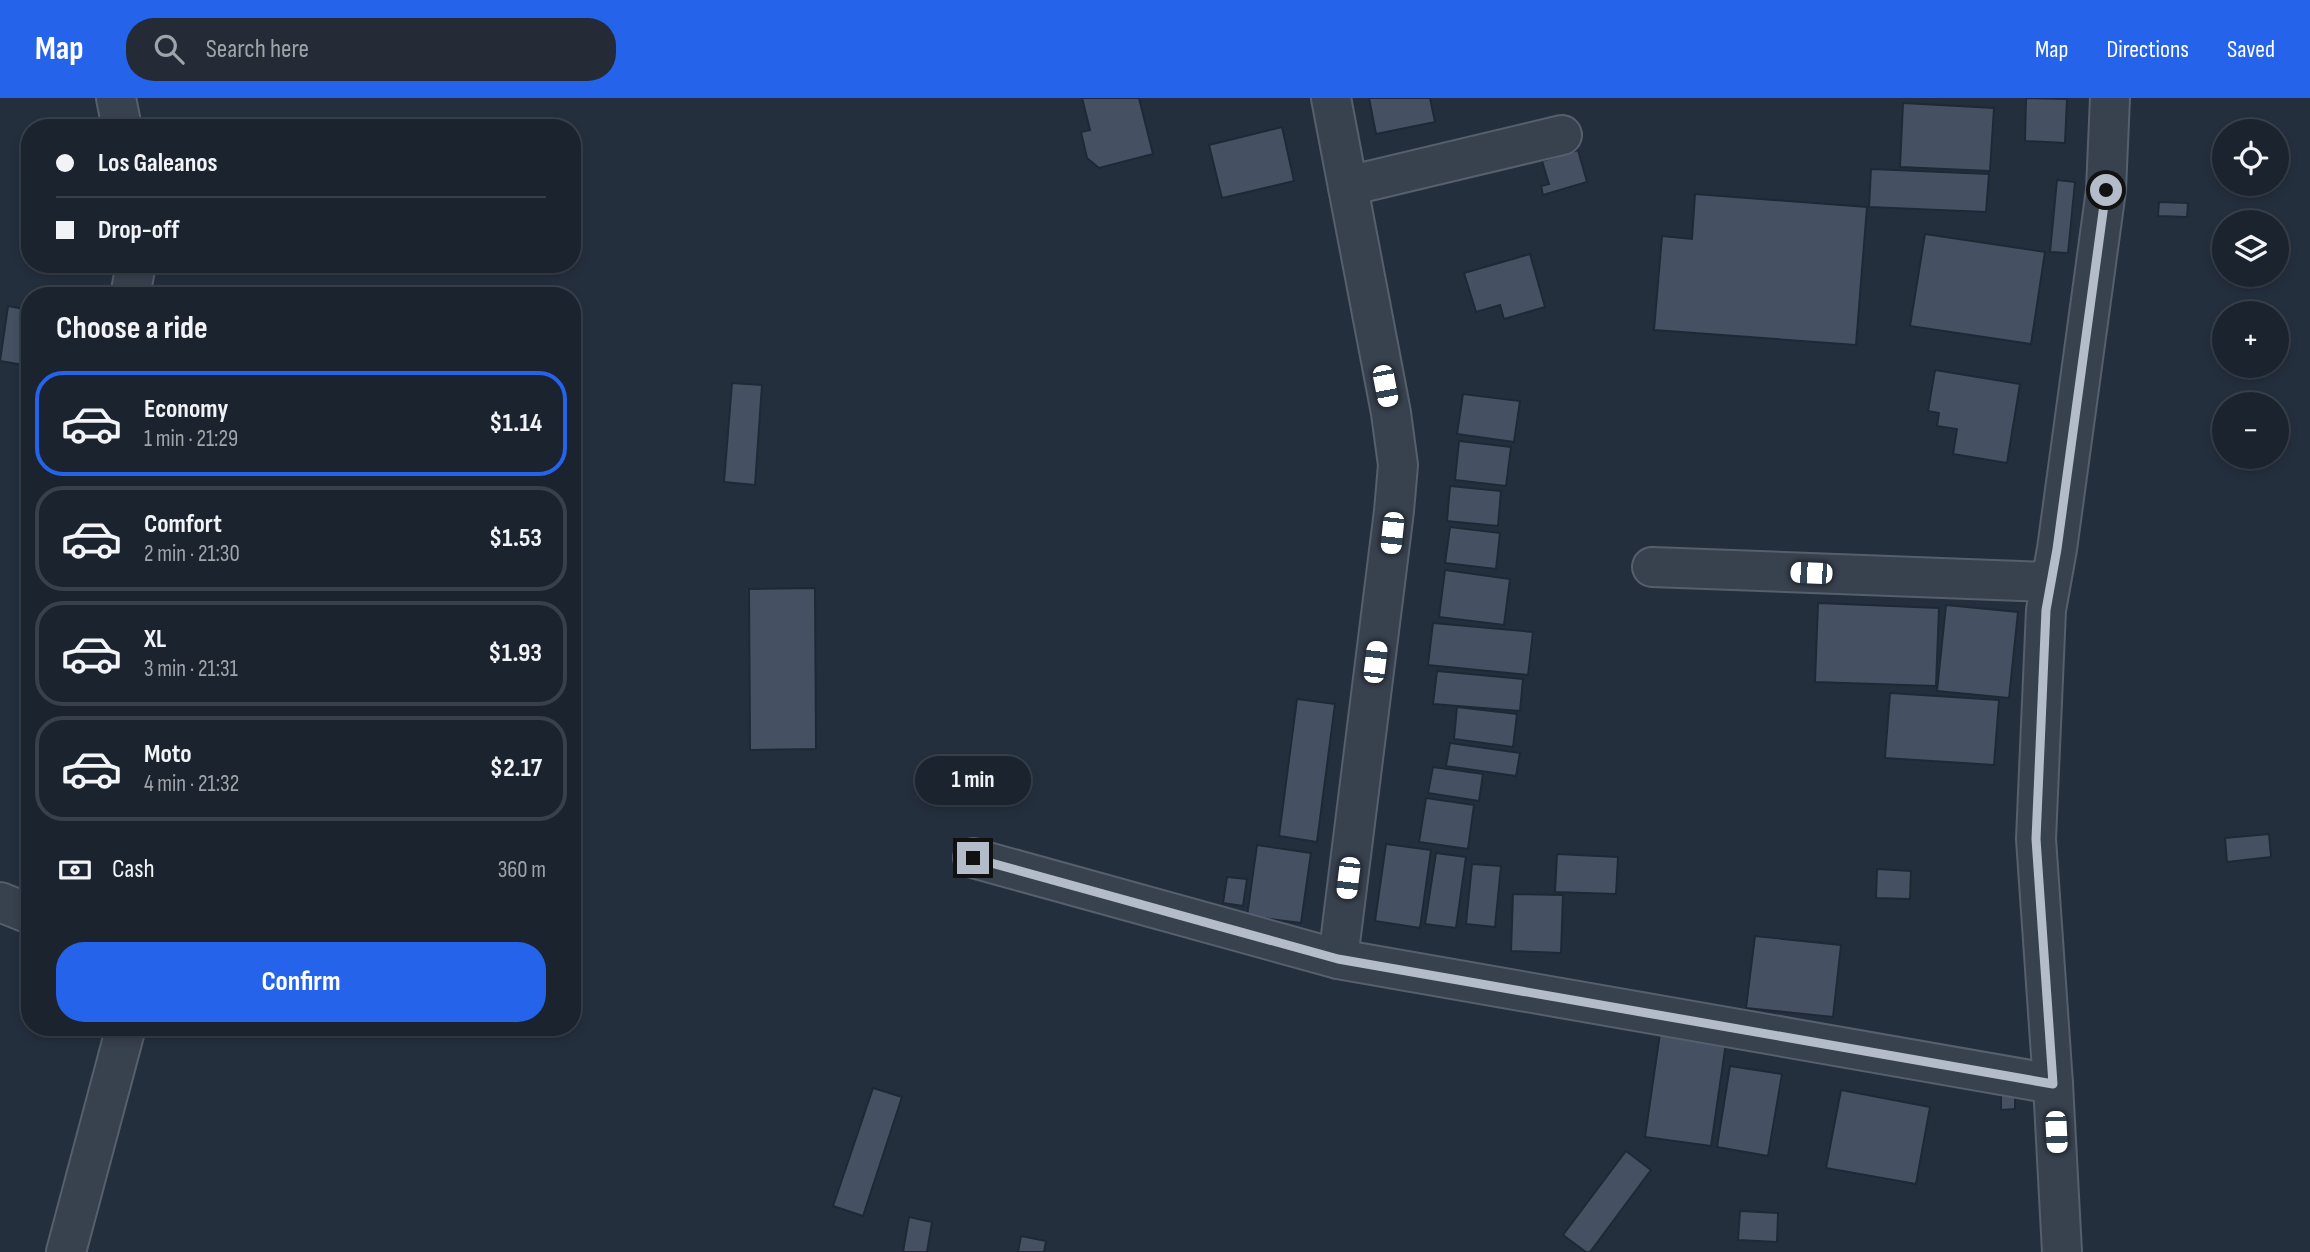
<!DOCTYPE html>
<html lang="en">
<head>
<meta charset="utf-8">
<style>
	:root { --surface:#1b232e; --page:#242b36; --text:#f1f3f6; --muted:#a0a4aa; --line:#39404a; --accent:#2563eb }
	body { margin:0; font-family:"Sofia Sans Condensed",sans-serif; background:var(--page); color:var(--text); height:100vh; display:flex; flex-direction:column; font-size:26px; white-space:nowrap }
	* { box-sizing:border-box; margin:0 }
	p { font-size:23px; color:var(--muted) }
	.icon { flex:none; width:38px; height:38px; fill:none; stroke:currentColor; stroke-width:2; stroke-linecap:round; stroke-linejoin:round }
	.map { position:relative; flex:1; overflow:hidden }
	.drawer { position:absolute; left:21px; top:189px; width:560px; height:749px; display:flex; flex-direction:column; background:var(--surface); border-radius:28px; box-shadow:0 4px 10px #0003,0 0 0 2px var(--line) }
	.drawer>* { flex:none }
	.guide { position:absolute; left:21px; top:21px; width:560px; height:154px; border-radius:28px; box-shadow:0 4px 10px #0003,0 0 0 2px var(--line); display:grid; align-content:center; height:154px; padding:0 35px; background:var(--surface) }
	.buttons { position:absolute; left:2212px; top:21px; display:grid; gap:14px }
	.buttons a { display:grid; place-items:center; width:77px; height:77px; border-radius:50%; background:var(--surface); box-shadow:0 4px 10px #0003,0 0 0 2px var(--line); font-size:35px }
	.end { position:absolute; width:32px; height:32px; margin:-16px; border:9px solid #b4bcc9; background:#111; box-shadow:0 0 0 4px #111 }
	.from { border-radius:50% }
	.bubble { position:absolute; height:49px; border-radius:24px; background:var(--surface); box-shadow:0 4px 10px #0003,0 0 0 2px var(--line); font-size:23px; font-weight:700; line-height:49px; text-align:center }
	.car { position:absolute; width:21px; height:42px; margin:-21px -10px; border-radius:9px; box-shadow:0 0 5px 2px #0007; background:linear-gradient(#fff 24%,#345 0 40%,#fff 0 76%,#345 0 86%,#fff 0) }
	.guide b { display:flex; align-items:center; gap:24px; height:66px; font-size:26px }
	.guide b+b { border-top:2px solid var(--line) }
	.guide i { width:18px; height:18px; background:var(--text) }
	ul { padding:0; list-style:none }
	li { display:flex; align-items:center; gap:21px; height:105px; margin:0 14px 10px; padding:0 21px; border:4px solid var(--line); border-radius:28px }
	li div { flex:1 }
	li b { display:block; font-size:26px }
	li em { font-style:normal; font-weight:700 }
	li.current { border-color:var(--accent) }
	li>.icon { width:63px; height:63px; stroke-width:1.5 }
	h2 { padding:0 35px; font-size:32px; line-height:84px }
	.pay { display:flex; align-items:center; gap:18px; height:77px; padding:0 35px; font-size:26px }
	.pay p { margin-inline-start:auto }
	.action { display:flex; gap:14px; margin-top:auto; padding:14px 35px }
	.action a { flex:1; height:80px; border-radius:28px; background:var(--accent); color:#fff; font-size:28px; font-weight:700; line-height:80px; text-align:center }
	header { display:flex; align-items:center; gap:42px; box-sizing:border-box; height:98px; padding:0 35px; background:var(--accent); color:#fff }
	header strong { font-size:33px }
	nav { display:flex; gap:38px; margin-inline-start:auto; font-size:24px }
	.search { width:490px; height:63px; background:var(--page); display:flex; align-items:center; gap:18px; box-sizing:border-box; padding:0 24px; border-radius:28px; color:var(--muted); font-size:26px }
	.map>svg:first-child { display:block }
</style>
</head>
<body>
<header>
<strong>Map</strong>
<div class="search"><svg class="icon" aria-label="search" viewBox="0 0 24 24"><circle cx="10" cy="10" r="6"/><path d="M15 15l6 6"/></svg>Search here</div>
<nav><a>Map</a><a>Directions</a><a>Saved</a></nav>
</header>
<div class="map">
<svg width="2310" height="1154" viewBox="0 0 2310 1154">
	<rect width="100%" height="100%" fill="#242f3e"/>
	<g fill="#455162" stroke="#1f2835" stroke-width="2">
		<path d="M1082,0H1139L1153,56L1099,70L1087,60L1081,34L1090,32Z"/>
		<path d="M1369,0H1430L1435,24L1376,36Z"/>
		<path d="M2026,0L2067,1L2065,45L2025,43Z"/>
		<path d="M1903,5L1994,10L1990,73L1900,69Z"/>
		<path d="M1282,29L1294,83L1222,100L1209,47Z"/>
		<path d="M1578,52L1587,84L1543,97L1541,88L1549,86L1542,63Z"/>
		<path d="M1871,71L1989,76L1986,114L1869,109Z"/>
		<path d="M2057,82L2075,84L2068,155L2050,154Z"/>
		<path d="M1695,96L1867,109L1856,247L1654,232L1662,138L1692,141Z"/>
		<path d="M2159,104L2188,105L2187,119L2158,118Z"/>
		<path d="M1925,136L2045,154L2031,246L1910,228Z"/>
		<path d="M1530,156L1545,209L1504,221L1500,207L1476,214L1464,175Z"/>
		<path d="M8,208L30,212V268L0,263Z"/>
		<path d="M1935,272L2020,286L2007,365L1953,356L1957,331L1937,328L1939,315L1928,313Z"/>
		<path d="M732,285L762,287L755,387L724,384Z"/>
		<path d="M1463,296L1520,303L1514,344L1457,336Z"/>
		<path d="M1459,343L1511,349L1506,388L1455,382Z"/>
		<path d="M1450,388L1501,393L1498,428L1447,423Z"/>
		<path d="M1450,429L1500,435L1496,471L1445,465Z"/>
		<path d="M1445,472L1510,481L1504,527L1439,519Z"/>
		<path d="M815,490L816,651L750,652L749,491Z"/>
		<path d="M1818,505L1939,510L1936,588L1815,584Z"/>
		<path d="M1946,507L2018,514L2009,600L1937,593Z"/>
		<path d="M1433,525L1533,534L1528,577L1428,567Z"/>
		<path d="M1437,573L1523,581L1520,613L1433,606Z"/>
		<path d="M1890,595L1999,602L1994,667L1885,660Z"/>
		<path d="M1297,601L1335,606L1317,744L1279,738Z"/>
		<path d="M1457,609L1517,616L1513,649L1454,641Z"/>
		<path d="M1450,645L1520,655L1516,678L1446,668Z"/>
		<path d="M1433,669L1483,676L1479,703L1428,695Z"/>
		<path d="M1426,700L1474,707L1468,751L1419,744Z"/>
		<path d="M2269,736L2271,759L2227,764L2225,740Z"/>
		<path d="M1386,746L1431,752L1420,830L1375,823Z"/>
		<path d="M1257,747L1311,755L1301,825L1247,818Z"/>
		<path d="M1436,755L1466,759L1456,830L1425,826Z"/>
		<path d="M1557,756L1618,759L1616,796L1555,794Z"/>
		<path d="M1472,766L1501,768L1495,829L1466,826Z"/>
		<path d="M1877,771L1911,773L1910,801L1876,800Z"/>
		<path d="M1227,779L1247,781L1243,808L1223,805Z"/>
		<path d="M1513,796L1563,797L1561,855L1511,853Z"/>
		<path d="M1755,838L1841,847L1833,919L1746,910Z"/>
		<path d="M1660,935L1726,945L1711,1048L1645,1039Z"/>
		<path d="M1730,968L1782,976L1768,1058L1717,1049Z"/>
		<path d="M2001,984H2015V1011L2001,1012Z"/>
		<path d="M873,990L902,999L863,1118L833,1108Z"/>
		<path d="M1841,992L1930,1009L1916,1086L1826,1070Z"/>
		<path d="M1626,1053L1651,1072L1590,1154H1586L1563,1137Z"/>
		<path d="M1740,1113L1778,1115L1777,1144L1738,1142Z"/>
		<path d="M909,1119L932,1124L927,1154H903Z"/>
		<path d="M1021,1138L1046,1143L1044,1154H1018Z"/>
	</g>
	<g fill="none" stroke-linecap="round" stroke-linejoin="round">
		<g stroke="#565f6c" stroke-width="42">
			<g id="minor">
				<path d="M116,0L122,30"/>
				<path d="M1331,0L1391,315L1398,367L1394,413L1338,861"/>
				<path d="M1348,88L1562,37"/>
				<path d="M130,198L136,166"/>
				<path d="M1652,469L2050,484"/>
				<path d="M973,760L1338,861L2053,986"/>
				<path d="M0,804L30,816"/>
				<path d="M66,1154L126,929"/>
				<path d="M2062,1154L2053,986L2036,741L2046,512L2057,451L2106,92L2110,0"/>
			</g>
		</g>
		<use href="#minor" stroke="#38414e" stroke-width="38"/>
	</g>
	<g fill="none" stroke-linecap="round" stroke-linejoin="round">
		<path stroke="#b4bcc9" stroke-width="9" d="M973,760L1338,861L2053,986L2036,741L2046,512L2057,451L2106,92"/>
	</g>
</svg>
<div class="buttons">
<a><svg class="icon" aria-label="locate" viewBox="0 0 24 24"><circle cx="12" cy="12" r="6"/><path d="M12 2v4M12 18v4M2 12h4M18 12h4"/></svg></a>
<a><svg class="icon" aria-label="layers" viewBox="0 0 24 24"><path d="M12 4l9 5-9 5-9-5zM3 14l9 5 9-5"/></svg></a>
<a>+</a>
<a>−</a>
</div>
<i class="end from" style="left:2106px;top:92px"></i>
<i class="end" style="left:973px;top:760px"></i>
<div class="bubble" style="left:915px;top:658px;width:116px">1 min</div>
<i class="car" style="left:1385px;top:288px;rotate:169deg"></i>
<i class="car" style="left:1392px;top:435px;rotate:186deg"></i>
<i class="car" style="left:1811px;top:475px;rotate:272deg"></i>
<i class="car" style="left:1375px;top:564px;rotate:7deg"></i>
<i class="car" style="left:1348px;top:780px;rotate:187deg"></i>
<i class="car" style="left:2056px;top:1034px;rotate:177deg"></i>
<div class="guide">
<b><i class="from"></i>Los Galeanos</b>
<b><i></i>Drop-off</b>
</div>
<section class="drawer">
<h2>Choose a ride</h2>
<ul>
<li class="current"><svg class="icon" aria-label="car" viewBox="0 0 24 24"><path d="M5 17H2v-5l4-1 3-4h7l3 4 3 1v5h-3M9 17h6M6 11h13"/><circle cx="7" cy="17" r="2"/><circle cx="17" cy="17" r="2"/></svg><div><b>Economy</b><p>1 min · 21:29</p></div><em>$1.14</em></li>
<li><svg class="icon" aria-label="car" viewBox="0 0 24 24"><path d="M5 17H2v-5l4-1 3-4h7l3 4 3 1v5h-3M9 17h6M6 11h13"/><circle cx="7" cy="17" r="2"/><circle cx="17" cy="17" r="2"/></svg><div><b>Comfort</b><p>2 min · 21:30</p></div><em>$1.53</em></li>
<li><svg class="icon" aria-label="car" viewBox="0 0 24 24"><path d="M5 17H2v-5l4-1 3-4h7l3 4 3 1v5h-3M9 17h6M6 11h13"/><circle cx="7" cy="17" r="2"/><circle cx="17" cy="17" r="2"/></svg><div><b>XL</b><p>3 min · 21:31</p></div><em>$1.93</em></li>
<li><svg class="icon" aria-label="car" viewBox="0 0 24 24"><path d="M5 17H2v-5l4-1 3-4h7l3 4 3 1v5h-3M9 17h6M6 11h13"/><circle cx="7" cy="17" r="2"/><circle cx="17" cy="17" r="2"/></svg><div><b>Moto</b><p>4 min · 21:32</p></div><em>$2.17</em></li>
</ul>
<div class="pay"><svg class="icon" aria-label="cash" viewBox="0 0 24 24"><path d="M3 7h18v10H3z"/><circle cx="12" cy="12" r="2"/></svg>Cash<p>360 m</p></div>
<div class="action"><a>Confirm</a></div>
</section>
</div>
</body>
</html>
